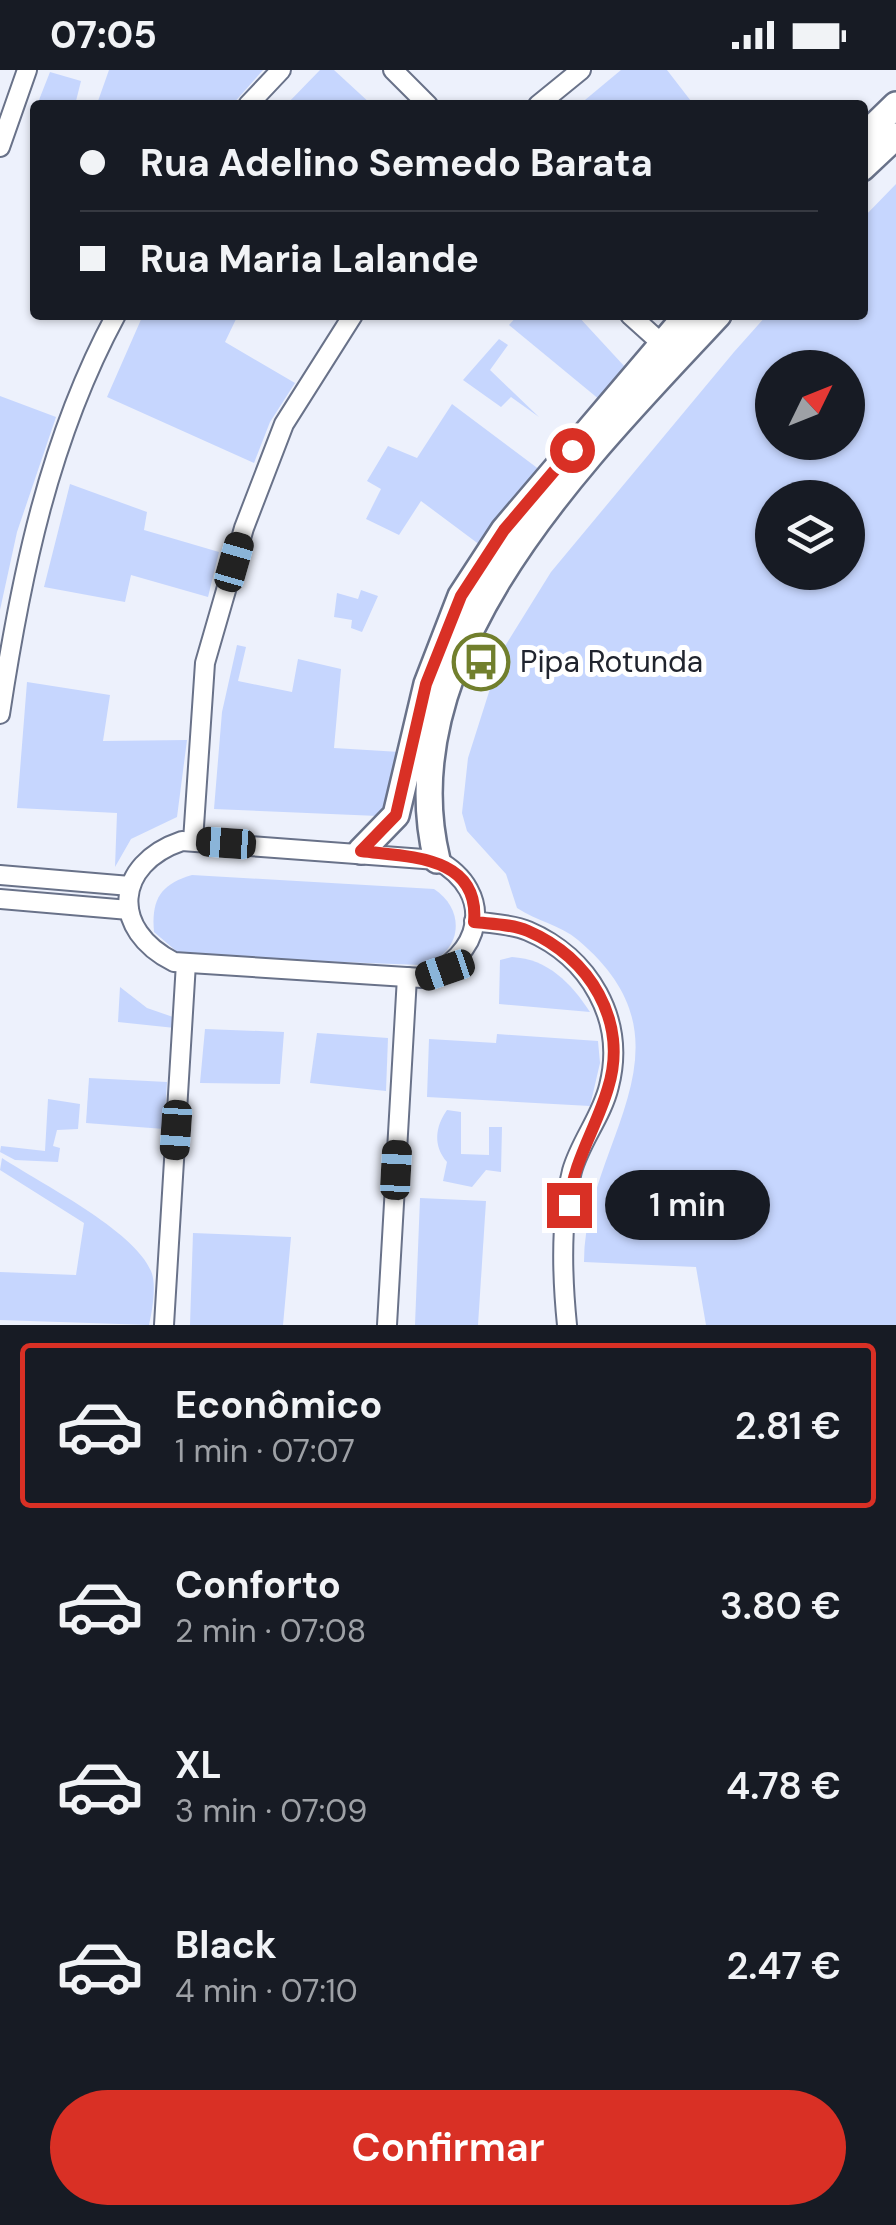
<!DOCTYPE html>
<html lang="pt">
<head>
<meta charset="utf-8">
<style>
	:root { --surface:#171b24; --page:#20242c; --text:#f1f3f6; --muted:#9ea1a6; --line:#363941; --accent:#d93025 }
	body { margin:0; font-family:"DM Sans",sans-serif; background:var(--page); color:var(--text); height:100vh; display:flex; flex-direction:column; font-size:38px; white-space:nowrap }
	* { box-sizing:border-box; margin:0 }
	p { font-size:32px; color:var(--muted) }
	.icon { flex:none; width:55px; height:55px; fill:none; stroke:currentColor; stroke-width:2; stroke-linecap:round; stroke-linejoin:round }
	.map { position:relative; height:1255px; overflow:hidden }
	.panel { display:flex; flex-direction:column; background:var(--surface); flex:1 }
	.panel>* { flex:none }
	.hud { position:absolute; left:30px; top:30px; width:838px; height:220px; border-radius:10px; box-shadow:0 2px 8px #0004; display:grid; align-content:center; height:220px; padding:0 50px; background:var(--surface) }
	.needle { width:65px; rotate:47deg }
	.fabs { position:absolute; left:755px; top:280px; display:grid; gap:20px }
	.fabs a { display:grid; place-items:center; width:110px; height:110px; border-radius:50%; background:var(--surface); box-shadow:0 2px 8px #0004; font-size:50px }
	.end { position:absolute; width:45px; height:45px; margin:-22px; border:12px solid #d93025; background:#fff; box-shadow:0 0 0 5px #fff }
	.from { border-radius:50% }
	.bubble { position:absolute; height:70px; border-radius:35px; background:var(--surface); box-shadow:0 2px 8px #0004; font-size:32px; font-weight:600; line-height:70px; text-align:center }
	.car { position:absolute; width:30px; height:60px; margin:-30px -15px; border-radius:12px; box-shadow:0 0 8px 2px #0007; background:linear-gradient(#222 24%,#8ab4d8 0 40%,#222 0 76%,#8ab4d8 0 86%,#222 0) }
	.hud b { display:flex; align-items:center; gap:35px; height:95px; font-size:38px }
	.hud b+b { border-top:2px solid var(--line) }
	.hud i { width:25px; height:25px; background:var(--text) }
	ul { padding:18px 0 0; list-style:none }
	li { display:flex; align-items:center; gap:30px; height:165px; margin:0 20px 15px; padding:0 30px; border:5px solid transparent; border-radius:10px }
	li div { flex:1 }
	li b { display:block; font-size:38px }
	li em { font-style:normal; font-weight:600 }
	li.on { border-color:var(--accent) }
	li>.icon { width:90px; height:90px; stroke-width:1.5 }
	.cta { display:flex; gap:20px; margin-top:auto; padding:20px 50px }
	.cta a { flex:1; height:115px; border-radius:60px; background:var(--accent); color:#fff; font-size:40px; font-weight:600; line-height:115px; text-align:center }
	.status { display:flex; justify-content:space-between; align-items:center; height:70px; padding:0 50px; background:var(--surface); direction:ltr }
	.status svg { height:28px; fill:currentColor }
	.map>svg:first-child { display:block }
</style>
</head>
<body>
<div class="status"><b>07:05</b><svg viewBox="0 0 49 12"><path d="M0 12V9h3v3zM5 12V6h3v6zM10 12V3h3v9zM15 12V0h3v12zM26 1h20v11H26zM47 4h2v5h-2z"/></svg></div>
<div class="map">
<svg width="896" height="1255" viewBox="0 0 896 1255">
	<rect width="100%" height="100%" fill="#edf1fc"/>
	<g fill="#c6d6fe" fill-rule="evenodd">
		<path d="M109,0H263L232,35H108L98,31Z"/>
		<path d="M320,0H334L372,35H286Z"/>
		<path d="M621,0H667L694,35H579Z"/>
		<path d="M50,2L81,11L75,35H37Z"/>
		<path d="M896,114V1255H706L696,1197L584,1192C584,1072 704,976 578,870C560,855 537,851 517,838L506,804L467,761L462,743L468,688L502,581L551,502L734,282L767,245H862L863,148ZM772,298H848V372H772ZM772,428H848V502H772Z"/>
		<path d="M143,245H238L225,272L295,313L270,352L254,393L107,327Z"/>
		<path d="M518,245H577L625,297L600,330L509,255Z"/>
		<path d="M499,269L508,275L490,300L539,347L511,327L501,337L463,310Z"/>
		<path d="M0,326L56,347L17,462L0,540Z"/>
		<path d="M452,334L540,400L510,431L480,475L421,431L399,465L366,449L381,419L367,411L388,376L417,388Z"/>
		<path d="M70,414L147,442L144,460L219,482L208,527L131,505L125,532L44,517Z"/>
		<path d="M361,520L378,526L362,562L351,558L352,550L334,547L337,523L358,529Z"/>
		<path d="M237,575L246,577L238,611L292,622L298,589L341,599L334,678L400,682L386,736L378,746L214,739L222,642Z"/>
		<path d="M27,612L110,625L103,671L187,670L177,747L131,769L115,797L117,743L17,738Z"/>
		<path d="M192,805L434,819C468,841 461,886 421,895L182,886L154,862C151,829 161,814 192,805Z"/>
		<path d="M512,887C548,889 571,913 590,942L499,934L500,890Z"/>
		<path d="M120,917L147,938L173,947L175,958L118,952Z"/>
		<path d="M205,959L284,962L280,1014L200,1013Z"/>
		<path d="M317,963L388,968L386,1021L310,1013Z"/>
		<path d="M497,964L598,971L600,993L590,1036L427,1027L429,969L496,973Z"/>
		<path d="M89,1008L167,1012L164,1059L86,1053Z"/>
		<path d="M48,1029L80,1034L78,1059L57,1060L53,1076L60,1078L58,1092L15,1090L0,1082L1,1076L45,1081Z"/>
		<path d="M447,1040L461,1042V1084L489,1085V1057H502L501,1102L486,1100L472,1117L443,1111L447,1092C433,1076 435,1057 447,1040Z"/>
		<path d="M2,1088C40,1113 134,1160 151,1201C157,1214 152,1242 149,1255L0,1250V1202L76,1205L84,1153L0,1100Z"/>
		<path d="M420,1128L486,1131L478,1255H415Z"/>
		<path d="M193,1163L291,1167L283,1255H190Z"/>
	</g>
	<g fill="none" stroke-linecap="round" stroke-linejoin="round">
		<g stroke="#697289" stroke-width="22">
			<g id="street">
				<path d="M393,0L428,35"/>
				<path d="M248,35L281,0"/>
				<path d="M538,35L581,0"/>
				<path d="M0,77L27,0"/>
				<path d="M630,245L670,281"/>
				<path d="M0,644C21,505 49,369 116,245"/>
				<path d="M182,771L437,790C497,823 482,888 422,908L174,892C110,860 114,794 182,771Z"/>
				<path d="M193,771L205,593L244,458L284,354L353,245"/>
				<path d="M0,805L130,816"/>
				<path d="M0,829L129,840"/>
				<path d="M474,851C492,854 512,854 528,861C589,887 626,949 609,1016C602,1046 580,1072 572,1101C560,1150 562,1206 567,1255"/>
				<path d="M164,1255L186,893"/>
				<path d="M387,1255L407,907"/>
			</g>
		</g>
		<g stroke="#697289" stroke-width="30">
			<g id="secondary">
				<path d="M862,68L896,35"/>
				<path d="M862,98L896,66"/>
				<path d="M361,781L396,745L427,614L461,526L504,460L687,245"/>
				<path d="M437,790C386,581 589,384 718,245"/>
			</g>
		</g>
		<use href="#street" stroke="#fff" stroke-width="18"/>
		<use href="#secondary" stroke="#fff" stroke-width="25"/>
	</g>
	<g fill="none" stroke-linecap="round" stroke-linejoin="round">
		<path stroke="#d93025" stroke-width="12" d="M569,1135C573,1091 596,1059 608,1018C629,951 589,887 528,861C512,854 492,854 474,852C480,785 408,787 361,781L396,745L426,614L461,526L504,460L572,380"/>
	</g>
	<defs>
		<g id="bus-ring" transform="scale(2.875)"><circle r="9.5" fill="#fff" stroke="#717f2d" stroke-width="1.5"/><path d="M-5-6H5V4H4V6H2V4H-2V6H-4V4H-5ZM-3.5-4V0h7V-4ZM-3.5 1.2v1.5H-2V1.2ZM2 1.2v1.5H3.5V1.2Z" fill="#717f2d"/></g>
	</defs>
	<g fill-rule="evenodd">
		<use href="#bus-ring" x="481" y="592"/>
	</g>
	<g text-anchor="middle" stroke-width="10" stroke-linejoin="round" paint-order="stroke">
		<g font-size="30" fill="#20242e" stroke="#fff" text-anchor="start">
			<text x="520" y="602">Pipa Rotunda</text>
		</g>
	</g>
</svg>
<div class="fabs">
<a><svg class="needle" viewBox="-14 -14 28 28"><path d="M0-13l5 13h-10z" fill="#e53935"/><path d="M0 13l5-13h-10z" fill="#9ea1a6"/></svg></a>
<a><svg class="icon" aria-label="layers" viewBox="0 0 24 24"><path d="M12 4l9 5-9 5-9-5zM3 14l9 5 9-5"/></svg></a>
</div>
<i class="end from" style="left:572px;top:380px"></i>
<i class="end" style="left:569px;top:1135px"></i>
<div class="bubble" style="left:605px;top:1100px;width:165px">1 min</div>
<i class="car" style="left:234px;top:492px;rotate:16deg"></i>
<i class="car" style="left:226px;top:773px;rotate:274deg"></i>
<i class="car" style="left:445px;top:900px;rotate:251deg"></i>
<i class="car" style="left:176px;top:1060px;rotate:184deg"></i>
<i class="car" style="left:396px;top:1100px;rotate:3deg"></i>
<div class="hud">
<b><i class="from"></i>Rua Adelino Semedo Barata</b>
<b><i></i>Rua Maria Lalande</b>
</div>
</div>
<section class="panel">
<ul>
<li class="on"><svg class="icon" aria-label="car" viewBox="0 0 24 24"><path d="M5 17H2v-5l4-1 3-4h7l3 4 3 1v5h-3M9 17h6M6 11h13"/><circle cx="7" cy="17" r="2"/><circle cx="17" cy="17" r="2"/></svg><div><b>Econômico</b><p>1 min · 07:07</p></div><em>2.81 €</em></li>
<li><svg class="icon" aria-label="car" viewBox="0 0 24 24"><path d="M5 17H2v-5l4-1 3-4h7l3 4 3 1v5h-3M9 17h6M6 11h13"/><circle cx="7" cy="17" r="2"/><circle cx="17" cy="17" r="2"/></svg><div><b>Conforto</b><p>2 min · 07:08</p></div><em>3.80 €</em></li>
<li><svg class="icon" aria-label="car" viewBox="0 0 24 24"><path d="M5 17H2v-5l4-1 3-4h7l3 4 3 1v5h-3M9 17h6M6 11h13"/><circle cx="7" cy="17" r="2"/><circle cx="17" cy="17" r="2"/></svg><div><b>XL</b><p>3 min · 07:09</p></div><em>4.78 €</em></li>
<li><svg class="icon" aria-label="car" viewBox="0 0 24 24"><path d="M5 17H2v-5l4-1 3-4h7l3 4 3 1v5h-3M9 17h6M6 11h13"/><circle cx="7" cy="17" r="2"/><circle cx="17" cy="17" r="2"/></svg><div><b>Black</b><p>4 min · 07:10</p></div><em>2.47 €</em></li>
</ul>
<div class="cta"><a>Confirmar</a></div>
</section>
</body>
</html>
